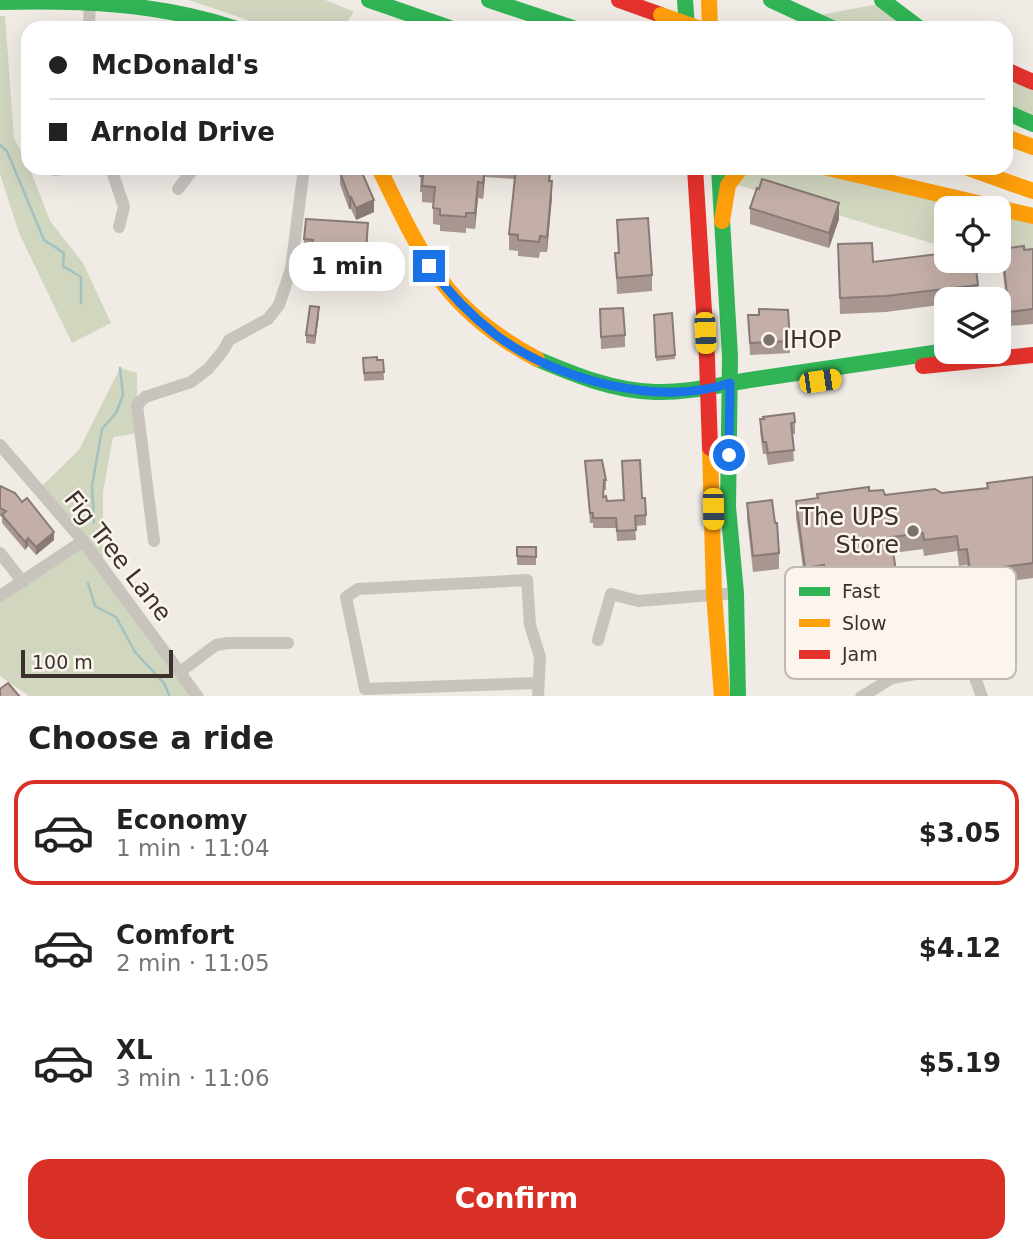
<!DOCTYPE html>
<html lang="en">
<head>
<meta charset="utf-8">
<style>
	:root { --surface:#fff; --page:#f2f2f2; --text:#222; --muted:#767676; --line:#e0e0e0; --accent:#d93025 }
	body { margin:0; font-family:"DejaVu Sans",sans-serif; background:var(--page); color:var(--text); height:100vh; display:flex; flex-direction:column; font-size:26px; white-space:nowrap }
	* { box-sizing:border-box; margin:0 }
	p { font-size:23px; color:var(--muted) }
	.icon { flex:none; width:38px; height:38px; fill:none; stroke:currentColor; stroke-width:2; stroke-linecap:round; stroke-linejoin:round }
	.map { position:relative; height:696px; overflow:hidden }
	.panel { display:flex; flex-direction:column; background:var(--surface); flex:1 }
	.panel>* { flex:none }
	.guide { position:absolute; left:21px; top:21px; width:992px; height:154px; border-radius:21px; box-shadow:0 7px 28px #0002; display:grid; align-content:center; height:154px; padding:0 28px; background:var(--surface) }
	.tools { position:absolute; left:934px; top:196px; display:grid; gap:14px }
	.tools a { display:grid; place-items:center; width:77px; height:77px; border-radius:14px; background:var(--surface); box-shadow:0 7px 28px #0002; font-size:35px }
	.scale { position:absolute; left:21px; bottom:18px; width:152px; box-sizing:border-box; padding-left:7px; border:4px solid #3b302b; border-top:0; font-size:19px; line-height:24px; white-space:nowrap; color:#3b302b; -webkit-text-stroke:5px #fbf5ee; paint-order:stroke }
	.end { position:absolute; width:32px; height:32px; margin:-16px; border:9px solid #1a73e8; background:#fff; box-shadow:0 0 0 4px #fff }
	.from { border-radius:50% }
	.bubble { position:absolute; height:49px; border-radius:21px; background:var(--surface); box-shadow:0 7px 28px #0002; font-size:23px; font-weight:700; line-height:49px; text-align:center }
	.car { position:absolute; width:21px; height:42px; margin:-21px -10px; border-radius:9px; box-shadow:0 0 5px 2px #0007; background:linear-gradient(#f5c518 24%,#345 0 40%,#f5c518 0 76%,#345 0 86%,#f5c518 0) }
	.guide b { display:flex; align-items:center; gap:24px; height:66px; font-size:26px }
	.guide b+b { border-top:2px solid var(--line) }
	.guide i { width:18px; height:18px; background:var(--text) }
	ul { padding:0; list-style:none }
	li { display:flex; align-items:center; gap:21px; height:105px; margin:0 14px 10px; padding:0 14px; border:4px solid transparent; border-radius:21px }
	li div { flex:1 }
	li b { display:block; font-size:26px }
	li em { font-style:normal; font-weight:700 }
	li.on { border-color:var(--accent) }
	li>.icon { width:63px; height:63px; stroke-width:1.5 }
	h2 { padding:0 28px; font-size:32px; line-height:84px }
	.action { display:flex; gap:14px; margin-top:auto; padding:14px 28px }
	.action a { flex:1; height:80px; border-radius:21px; background:var(--accent); color:#fff; font-size:28px; font-weight:700; line-height:80px; text-align:center }
	.map>svg:first-child { display:block }
</style>
</head>
<body>
<div class="map">
<svg width="1033" height="697" viewBox="0 0 1033 697">
	<rect width="100%" height="100%" fill="#f0ebe5"/>
	<g fill="#d1d6bf">
		<path d="M189,0H325L354,12L343,28H262L245,19Z"/>
		<path d="M884,3L919,28H832L809,17Z"/>
		<path d="M0,16H5L14,138L28,164L50,221L83,263L111,323L72,343L19,233L0,174Z"/>
		<path d="M1006,70L1033,82V124L1006,112Z"/>
		<path d="M741,168H828L1033,216V258L999,254V208H947V247L938,245L728,182Z"/>
		<path d="M120,368L137,373V404L140,433L113,437L103,492V568L198,696H29L0,676V596L82,541L39,489L79,450Z"/>
	</g>
	<g fill="none" stroke-linecap="round" stroke-linejoin="round">
		<g stroke="#a1c2c1" stroke-width="2.5">
			<path d="M0,145L7,151L44,240L64,253L63,266L81,277V303"/>
			<path d="M94,522L92,486L102,429L116,413L123,395L120,368"/>
			<path d="M88,583L95,606L116,617L135,652L164,683L170,697"/>
		</g>
		<g stroke="#c9c3be" stroke-width="12">
			<path d="M89,28L90,1"/>
			<path d="M111,168L124,207L119,227"/>
			<path d="M55,170L66,168"/>
			<path d="M178,189L194,168"/>
			<path d="M0,445L83,541L198,697"/>
			<path d="M154,541L137,405L145,397L191,382L208,369L223,351L229,340L268,319L279,305L291,269L304,168"/>
			<path d="M0,553L23,582"/>
			<path d="M0,596L83,541"/>
			<path d="M598,640L611,594L638,601L736,593"/>
			<path d="M180,672L216,645L228,643H288"/>
			<path d="M538,683L365,689L346,597L358,589L527,580L530,625L540,657L538,697"/>
			<path d="M861,697L892,678L927,672H973L982,697"/>
		</g>
		<g stroke="#30b455" stroke-width="16">
			<path d="M369,0L450,28"/>
			<path d="M489,0L573,28"/>
			<path d="M685,0L687,28"/>
			<path d="M771,0L832,28"/>
			<path d="M882,0L919,28"/>
			<path d="M0,2C80,0 157,3 234,28"/>
			<path d="M1006,112L1033,124"/>
			<path d="M719,168L730,356L728,507L736,593L738,697"/>
			<path d="M537,359C575,375 614,391 655,392C690,393 722,384 756,379C820,370 883,360 947,351"/>
		</g>
		<g stroke="#ff9f0a" stroke-width="16">
			<path d="M709,0L710,28"/>
			<path d="M1006,137L1033,147"/>
			<path d="M379,168C422,257 445,310 537,359"/>
			<path d="M828,168L1033,216"/>
			<path d="M968,168L1033,191"/>
			<path d="M722,221L728,185L741,168"/>
			<path d="M710,448L714,594L722,697"/>
		</g>
		<g stroke="#e5322d" stroke-width="16">
			<path d="M619,0L661,15"/>
			<path d="M1006,70L1033,82"/>
			<path d="M695,168L707,359L710,448"/>
			<path d="M923,366L1033,355"/>
		</g>
		<path stroke="#ff9f0a" stroke-width="16" d="M661,15L698,28"/>
	</g>
	<g fill="#a89690">
		<path d="M421,168H558L557,174H551L550,181L552,197L547,252H540L539,258L518,256V251L509,250V234L515,179L485,177L483,199L478,198L475,229L466,228V233L440,231V225L433,224V203L422,202V192H420Z"/>
		<path d="M340,172L374,212L356,220L351,209H349L340,184Z"/>
		<path d="M750,208L839,219L829,248L750,224Z"/>
		<path d="M617,220L652,275V291L617,294L615,253H618Z"/>
		<path d="M304,239H368L367,251L396,253V278L388,277L387,291L320,286V272L311,271V256L304,254Z"/>
		<path d="M838,244L873,262L978,285V299H947V304L886,312L840,314Z"/>
		<path d="M1002,249L1024,250L1033,249V324L1009,326L1002,264Z"/>
		<path d="M600,309L625,335V347L601,349Z"/>
		<path d="M672,313L675,359L656,361L654,315Z"/>
		<path d="M319,315L315,344L306,343V335Z"/>
		<path d="M748,315L790,341V353L750,355Z"/>
		<path d="M363,358L377,360H383L384,380L364,381Z"/>
		<path d="M760,419L795,422V434H792L794,461L768,465L766,454H763L760,431Z"/>
		<path d="M585,461L606,480V490H604V497L607,501L642,498L646,515V525L635,526L636,540L617,541L616,528H593V523H590Z"/>
		<path d="M1033,477V578L970,586L967,565L959,566L957,551L924,556L923,549L893,553L896,572V588L833,596L832,592L825,593L824,581L805,583L796,517V501L817,498V494L869,491L885,495L942,493L987,488V483Z"/>
		<path d="M0,486L54,540L36,555L28,546L25,550L2,523V517L0,516Z"/>
		<path d="M747,503L779,553V569L753,572L747,518Z"/>
		<rect x="517" y="547" width="19" height="18"/>
	</g>
	<g fill="#887a75">
		<path d="M485,168V177L483,199V183Z"/>
		<path d="M552,181V197L547,252V237Z"/>
		<path d="M478,182V198L475,229V213Z"/>
		<rect x="349" y="197" width="2" height="12"/>
		<path d="M374,200V212L356,220V208Z"/>
		<path d="M839,203V219L829,248V233Z"/>
		<path d="M319,307V315L315,344V336Z"/>
		<path d="M54,532V540L36,555V547Z"/>
		<path d="M28,538V546L25,550V542Z"/>
	</g>
	<g fill="#c3afa7" stroke="#887a75" stroke-width="2">
		<path d="M350,168H360L374,200L356,208L351,197H349L340,172Z"/>
		<path d="M421,168H485L483,183L478,182L475,213H466V217L440,215V209L433,208L435,187L422,186L423,176H420Z"/>
		<path d="M516,168H550L549,181H552L547,237L540,236L539,242L518,240V235L509,234Z"/>
		<path d="M762,179L839,203L829,233L750,208L757,188L759,189Z"/>
		<path d="M648,218L652,275L617,278L615,253H619L617,220Z"/>
		<path d="M306,219L368,223L366,250L396,253V262H388L387,276L320,271L321,257L311,256L313,240L304,239Z"/>
		<path d="M872,243L873,262L947,253V261H975L978,285L886,296L840,298L838,244Z"/>
		<path d="M1024,246V250L1033,249V309L1009,312L1002,249Z"/>
		<path d="M310,306L319,307L315,336L306,335Z"/>
		<path d="M623,308L625,335L601,337L600,309Z"/>
		<path d="M759,309L788,310L790,341L750,343L748,315H759Z"/>
		<path d="M672,313L675,355L656,357L654,315Z"/>
		<path d="M377,357V360H383L384,372L364,373L363,358Z"/>
		<path d="M794,413L795,422L791,423L794,450L768,453L766,442H763L760,419H764L763,417Z"/>
		<path d="M602,460L606,480H604L603,497L606,496L607,501L624,500L622,461L640,460L642,498H645L646,515L635,516L636,530L617,531L616,518H593V513H590L585,461Z"/>
		<path d="M1033,477V563L970,571L967,549L959,550L957,536L924,540L923,533L891,537L896,572L833,580L832,576L825,577L824,565L805,568L796,501L818,498L817,494L869,487V491L883,490L885,495L935,489L942,493L988,488L987,483Z"/>
		<path d="M0,486L15,493L22,502L27,498L54,532L36,547L28,538L25,542L2,515L6,511L0,508Z"/>
		<path d="M772,500L775,523H777L779,553L753,556L747,503Z"/>
		<path d="M517,547H536V557L517,556Z"/>
		<path d="M8,683L20,697H0V689Z"/>
	</g>
	<g fill="none" stroke-linecap="round" stroke-linejoin="round">
		<path stroke="#1a73e8" stroke-width="9" d="M429,266C448,292 470,315 496,335C556,380 658,407 730,383L729,455"/>
	</g>
	<g fill="#7a716c" stroke="#fbf5ee" stroke-width="2.5">
		<circle cx="769" cy="340" r="7"/>
		<circle cx="913" cy="531" r="7"/>
	</g>
	<g text-anchor="middle" stroke-width="5" stroke-linejoin="round" paint-order="stroke">
		<g font-size="24" fill="#3b302b" stroke="#fbf5ee" text-anchor="start">
			<text x="783" y="348">IHOP</text>
			<text x="899" y="525" text-anchor="end">The UPS<tspan x="899" dy="28">Store</tspan></text>
		</g>
		<g font-size="24" fill="#3b302b" stroke="#fbf5ee">
			<text transform="translate(118 556) rotate(52)" y="8">Fig Tree Lane</text>
		</g>
	</g>
	<rect x="785" y="567" width="231" height="112" rx="10" fill="#fbf5ee" stroke="#c1bab4" stroke-width="2"/>
	<rect x="799" y="587" width="31" height="9" fill="#30b455"/>
	<rect x="799" y="619" width="31" height="8" fill="#ff9f0a"/>
	<rect x="799" y="650" width="31" height="9" fill="#e5322d"/>
	<g font-size="19" fill="#3b302b">
		<text x="842" y="598">Fast</text>
		<text x="842" y="630">Slow</text>
		<text x="842" y="661">Jam</text>
	</g>
</svg>
<div class="tools">
<a><svg class="icon" aria-label="locate" viewBox="0 0 24 24"><circle cx="12" cy="12" r="6"/><path d="M12 2v4M12 18v4M2 12h4M18 12h4"/></svg></a>
<a><svg class="icon" aria-label="layers" viewBox="0 0 24 24"><path d="M12 4l9 5-9 5-9-5zM3 14l9 5 9-5"/></svg></a>
</div>
<div class="scale">100 m</div>
<i class="end from" style="left:729px;top:455px"></i>
<i class="end" style="left:429px;top:266px"></i>
<div class="bubble" style="left:289px;top:242px;width:116px">1 min</div>
<i class="car" style="left:705px;top:333px;rotate:177deg"></i>
<i class="car" style="left:820px;top:381px;rotate:82deg"></i>
<i class="car" style="left:713px;top:509px;rotate:179deg"></i>
<div class="guide">
<b><i class="from"></i>McDonald's</b>
<b><i></i>Arnold Drive</b>
</div>
</div>
<section class="panel">
<h2>Choose a ride</h2>
<ul>
<li class="on"><svg class="icon" aria-label="car" viewBox="0 0 24 24"><path d="M5 17H2v-5l4-1 3-4h7l3 4 3 1v5h-3M9 17h6M6 11h13"/><circle cx="7" cy="17" r="2"/><circle cx="17" cy="17" r="2"/></svg><div><b>Economy</b><p>1 min · 11:04</p></div><em>$3.05</em></li>
<li><svg class="icon" aria-label="car" viewBox="0 0 24 24"><path d="M5 17H2v-5l4-1 3-4h7l3 4 3 1v5h-3M9 17h6M6 11h13"/><circle cx="7" cy="17" r="2"/><circle cx="17" cy="17" r="2"/></svg><div><b>Comfort</b><p>2 min · 11:05</p></div><em>$4.12</em></li>
<li><svg class="icon" aria-label="car" viewBox="0 0 24 24"><path d="M5 17H2v-5l4-1 3-4h7l3 4 3 1v5h-3M9 17h6M6 11h13"/><circle cx="7" cy="17" r="2"/><circle cx="17" cy="17" r="2"/></svg><div><b>XL</b><p>3 min · 11:06</p></div><em>$5.19</em></li>
</ul>
<div class="action"><a>Confirm</a></div>
</section>
</body>
</html>
